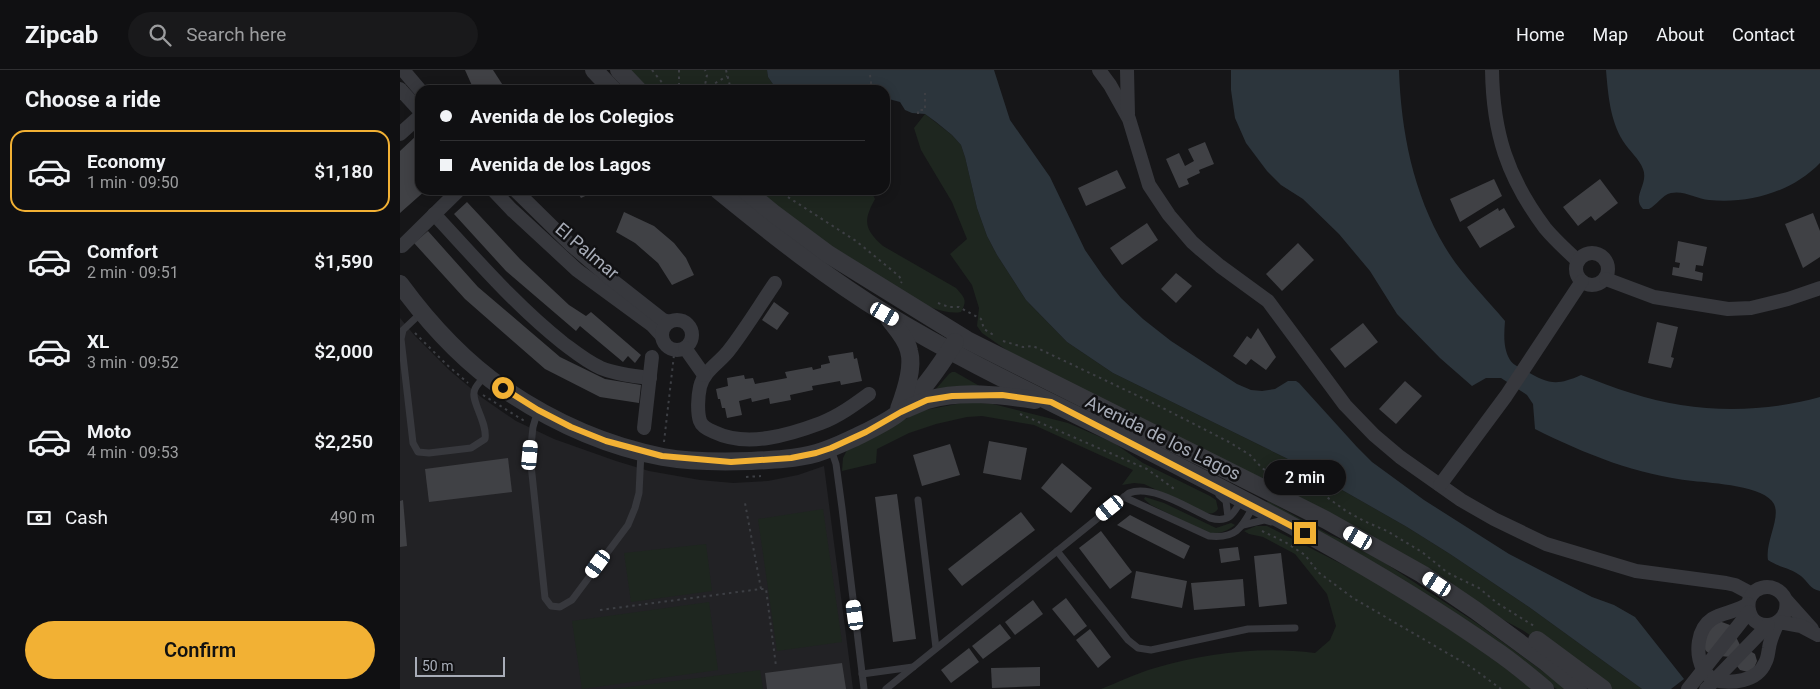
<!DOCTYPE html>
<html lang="en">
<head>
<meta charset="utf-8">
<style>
	:root { --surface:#101012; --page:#19191b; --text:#f1f3f6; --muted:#9c9d9f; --line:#303032; --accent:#f2b134 }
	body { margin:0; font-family:Roboto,sans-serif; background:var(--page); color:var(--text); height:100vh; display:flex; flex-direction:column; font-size:19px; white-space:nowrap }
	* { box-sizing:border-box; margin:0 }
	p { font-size:16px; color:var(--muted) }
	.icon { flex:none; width:28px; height:28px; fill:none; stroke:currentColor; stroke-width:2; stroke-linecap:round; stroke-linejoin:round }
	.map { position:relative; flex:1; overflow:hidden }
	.details { display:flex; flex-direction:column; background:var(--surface); width:400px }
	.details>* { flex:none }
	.banner { position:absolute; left:15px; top:15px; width:475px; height:110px; border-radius:15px; box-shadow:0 2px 12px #0003,0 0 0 1px var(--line); display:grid; align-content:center; height:110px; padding:0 25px; background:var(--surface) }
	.scale { position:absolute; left:15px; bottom:12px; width:90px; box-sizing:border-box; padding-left:5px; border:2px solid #a8adb8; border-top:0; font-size:14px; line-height:18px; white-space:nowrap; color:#a8adb8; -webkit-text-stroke:4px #111113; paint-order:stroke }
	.end { position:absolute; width:22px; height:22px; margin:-11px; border:6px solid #f2b134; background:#111; box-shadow:0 0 0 2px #111 }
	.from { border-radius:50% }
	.bubble { position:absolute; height:35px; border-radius:18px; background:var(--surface); box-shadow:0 2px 12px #0003,0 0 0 1px var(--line); font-size:16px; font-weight:600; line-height:35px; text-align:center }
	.car { position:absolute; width:15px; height:30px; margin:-15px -8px; border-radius:6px; box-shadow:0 0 4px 1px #0007; background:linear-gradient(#fff 24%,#345 0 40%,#fff 0 76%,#345 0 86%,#fff 0) }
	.banner b { display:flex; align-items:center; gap:18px; height:48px; font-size:19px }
	.banner b+b { border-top:1px solid var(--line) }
	.banner i { width:12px; height:12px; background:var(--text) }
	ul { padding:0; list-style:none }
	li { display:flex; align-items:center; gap:15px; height:82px; margin:0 10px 8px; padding:0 15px; border:2px solid transparent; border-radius:15px }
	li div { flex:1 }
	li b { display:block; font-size:19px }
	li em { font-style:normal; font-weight:600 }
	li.selected { border-color:var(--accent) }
	li>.icon { width:45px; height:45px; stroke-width:1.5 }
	h2 { padding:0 25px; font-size:22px; line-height:60px }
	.pay { display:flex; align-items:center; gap:12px; height:55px; padding:0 25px; font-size:19px }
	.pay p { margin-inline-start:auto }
	.action { display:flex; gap:10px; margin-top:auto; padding:10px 25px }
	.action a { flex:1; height:58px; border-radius:30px; background:var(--accent); color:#111; font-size:20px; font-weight:600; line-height:58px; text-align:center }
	header { display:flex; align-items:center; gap:30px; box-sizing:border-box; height:70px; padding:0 25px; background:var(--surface); border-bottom:1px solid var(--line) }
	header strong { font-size:24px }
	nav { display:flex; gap:28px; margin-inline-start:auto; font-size:18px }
	.search { width:350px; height:45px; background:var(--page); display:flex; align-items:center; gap:12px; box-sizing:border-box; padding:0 18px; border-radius:28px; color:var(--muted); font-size:19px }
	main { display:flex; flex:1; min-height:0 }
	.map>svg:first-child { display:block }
</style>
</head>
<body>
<header>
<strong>Zipcab</strong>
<div class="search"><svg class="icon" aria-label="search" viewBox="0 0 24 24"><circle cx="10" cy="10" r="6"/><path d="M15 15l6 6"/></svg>Search here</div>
<nav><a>Home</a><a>Map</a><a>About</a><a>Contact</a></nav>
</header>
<main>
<section class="details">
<h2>Choose a ride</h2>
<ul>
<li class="selected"><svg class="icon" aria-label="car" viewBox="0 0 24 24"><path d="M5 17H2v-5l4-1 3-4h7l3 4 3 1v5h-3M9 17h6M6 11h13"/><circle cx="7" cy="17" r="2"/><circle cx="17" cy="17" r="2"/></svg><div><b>Economy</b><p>1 min · 09:50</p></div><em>$1,180</em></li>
<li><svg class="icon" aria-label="car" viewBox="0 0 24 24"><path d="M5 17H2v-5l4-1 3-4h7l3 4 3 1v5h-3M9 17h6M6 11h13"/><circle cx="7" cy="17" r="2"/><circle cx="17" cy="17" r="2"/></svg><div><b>Comfort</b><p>2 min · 09:51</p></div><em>$1,590</em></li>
<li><svg class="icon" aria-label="car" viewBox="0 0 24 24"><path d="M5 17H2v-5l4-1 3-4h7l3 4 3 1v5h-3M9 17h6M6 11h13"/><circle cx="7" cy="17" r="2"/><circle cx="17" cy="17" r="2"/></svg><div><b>XL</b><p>3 min · 09:52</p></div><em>$2,000</em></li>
<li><svg class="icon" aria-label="car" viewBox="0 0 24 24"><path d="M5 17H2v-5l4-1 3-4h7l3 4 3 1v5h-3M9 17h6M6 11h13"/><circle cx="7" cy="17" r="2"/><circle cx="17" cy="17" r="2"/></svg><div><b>Moto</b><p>4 min · 09:53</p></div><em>$2,250</em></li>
</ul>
<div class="pay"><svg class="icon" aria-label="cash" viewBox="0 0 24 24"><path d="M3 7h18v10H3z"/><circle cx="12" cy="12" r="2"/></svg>Cash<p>490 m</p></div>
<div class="action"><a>Confirm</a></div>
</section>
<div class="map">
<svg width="1420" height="619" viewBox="0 0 1420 619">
	<rect width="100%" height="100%" fill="#161618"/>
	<path fill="#222225" d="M0,248L15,266L48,299L81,327L116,351L154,369L216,391L249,401L300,410L333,413L368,411L398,405L424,396L453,619H0Z"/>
	<g fill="#1e261f">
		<path d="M227,0H367L368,7L377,20H247Z"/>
		<path d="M525,44L552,65L561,75L565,87L577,138L587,166L597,185L626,230L667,272L713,303L886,388L1007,457L1050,484L1129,537L1242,619H1206L1124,561L615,286L582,263L577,256L579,238L572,215L550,184L567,169L552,132L521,80L514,58Z"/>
		<path d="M356,120L466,121L473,125L475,129C463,151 464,159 483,176L556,218C564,227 568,230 561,242C517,251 393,149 356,120Z"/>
		<path d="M552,302H555L583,318L529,327L549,304Z"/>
		<path d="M567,332L593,334L668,353L714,373L743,393L810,426L816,430L818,439C813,445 810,444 803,442L744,414L734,413L722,415L733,400L634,355L582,346L567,347L536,354L509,363L477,379L476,393L442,401L443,388L447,380L496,353L525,340Z"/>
		<path d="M745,427L764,433L816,458L831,453L835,455C826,462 819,464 808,463L751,435L744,429Z"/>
		<path d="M868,431L930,465L962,478L1078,554L1167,619H1157L1153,617L866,433Z"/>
		<path d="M423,439L442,572L377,581L358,449Z"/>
		<path d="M856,456H867L977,512L1086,583L1132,619H701C719,612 737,603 755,598C807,583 861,576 915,583L930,570L936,556L927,524L895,484L863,467L849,464L844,461Z"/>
		<path d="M306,474L312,521L231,532L224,483Z"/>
		<path d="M309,532L318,600L182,619L172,551Z"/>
		<path d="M360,600L363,619H213Z"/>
	</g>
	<g fill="#2c353c">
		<path d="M367,0H594L610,50L650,107L685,180L703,206L721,228L743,249L771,271L837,314L851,320L862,321L875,319L888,311H896L899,313L957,377L972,392L1024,430L1109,484L1192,527L1214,535L1235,547L1284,609L1271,619H1242L1129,537L1050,484L1007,457L886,388L713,303L667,272L626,230L597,185L587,166L577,138L565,87L561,75L552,65L536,52L525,44L512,43L505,40L500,32L485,28V20H377L368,7Z"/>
		<path d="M831,0H999C1001,61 1013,123 1045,177C1061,204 1085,227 1105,251C1104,265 1103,278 1110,290C1113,295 1121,298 1126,301C1148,314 1157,316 1181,305C1198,311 1214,318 1231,323C1292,343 1359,344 1420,327V521C1410,519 1408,512 1401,506C1391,498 1378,497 1368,490C1365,472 1381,448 1374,434C1365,416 1312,413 1293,411C1237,405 1185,384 1135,359L1133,334L1127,325L1101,308H1086L1072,316L1040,288L997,244L970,201L939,164L903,129L881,115L867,101L846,73L835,48L831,20Z"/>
		<path d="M1206,0H1420V93C1392,122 1349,134 1309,130C1297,129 1284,120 1271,123C1262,125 1257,135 1249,139H1243C1231,127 1249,114 1243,99C1239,88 1229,81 1223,71C1210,50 1208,24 1206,0Z"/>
	</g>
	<g fill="#404145">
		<path d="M65,0H93L106,20H74Z"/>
		<path d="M16,66L20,71V120H26L0,143V81Z"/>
		<path d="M805,72L814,94L799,100L800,103L787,109L789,114L779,118L766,89L779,83L785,96L794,91L788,79Z"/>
		<path d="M717,100L726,118L686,136L678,118Z"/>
		<path d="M1094,109L1102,126L1060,152L1050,129Z"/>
		<path d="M1200,109L1218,133L1195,151L1191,146L1178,156L1163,137Z"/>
		<path d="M176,120H198L181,128Z"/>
		<path d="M67,132L120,189L169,235L186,246L191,242L241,285L235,293L228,286L223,292L180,256L176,261L106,201L54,144Z"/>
		<path d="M1098,138L1099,141L1104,138L1115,157L1080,178L1067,157Z"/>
		<path d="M224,142L254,156L274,173L286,188L294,205L272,215L258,193L235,173L216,162Z"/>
		<path d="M1413,143L1420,161V187L1403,198L1385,154Z"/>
		<path d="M747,153L758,170L722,195L710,178Z"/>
		<path d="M28,161L78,217L160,287L205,309L241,315L239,333L200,327L145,299L65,229L14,173Z"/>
		<path d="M1278,171L1307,177L1303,196L1296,195L1295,201L1303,203L1302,211L1272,205L1273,197L1279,198L1280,193L1275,192Z"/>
		<path d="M898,173L914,190L882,221L866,204Z"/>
		<path d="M776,203L792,216L776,233L761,219Z"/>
		<path d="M374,232L389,243L377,260L362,250Z"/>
		<path d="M1257,252L1278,257L1271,287L1274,288L1271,298L1248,293Z"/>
		<path d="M963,253L978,272L945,298L930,279Z"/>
		<path d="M858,258L876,287L866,300L851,289L846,295L833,286L847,266L851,269Z"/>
		<path d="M453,282L454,289L457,288L462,311L441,315L440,311L412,316L413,320L390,325L391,330L370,334L369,328L352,332L351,328L339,331L342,345L327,348L325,338H322L320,329H318L316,319L328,316L327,308L344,305L345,309L353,308L355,314L387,308L385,302L412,297L413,300L421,298V295L430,293L428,286Z"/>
		<path d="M1005,311L1022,326L996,354L979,339Z"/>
		<path d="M589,371L627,378L621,410L583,403Z"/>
		<path d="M550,374L560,405L522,416L513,385Z"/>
		<path d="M108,388L112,422L29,432L25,399Z"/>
		<path d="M662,393L692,418L671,443L641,418Z"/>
		<path d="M497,424L516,569L493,572L475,427Z"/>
		<path d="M3,430L7,476L0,477V431Z"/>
		<path d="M621,442L635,460L562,516L548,499Z"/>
		<path d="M730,445L790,476L784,489L717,455Z"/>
		<path d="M701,461L732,502L710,519L679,478Z"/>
		<path d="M838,477L840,490L821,493L819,479Z"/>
		<path d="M881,483L887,534L859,537L854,486Z"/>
		<path d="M736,501L787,511L782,538L731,528Z"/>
		<path d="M843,509L845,536L794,540L791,513Z"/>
		<path d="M666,528L687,556L674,566L652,539Z"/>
		<path d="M633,530L643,544L615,565L605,552Z"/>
		<path d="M1319,551L1330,555L1340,575L1355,584L1357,591L1354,598L1348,602L1340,600L1330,587L1311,585L1306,581L1303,576L1302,565Z"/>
		<path d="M600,554L611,568L583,589L572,576Z"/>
		<path d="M690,559L711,587L698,598L676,570Z"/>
		<path d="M569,578L579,592L551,613L541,600Z"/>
		<path d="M442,593L446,619H367L365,603Z"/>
		<path d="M640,597V616L592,618L591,598Z"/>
	</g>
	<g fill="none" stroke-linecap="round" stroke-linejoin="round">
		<g stroke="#3d3f44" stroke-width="2" stroke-dasharray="2.5 4" stroke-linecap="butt">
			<path d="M252,0L268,20"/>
			<path d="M279,0V14L282,20"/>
			<path d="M326,0L331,20"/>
			<path d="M470,5L472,20"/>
			<path d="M304,20L327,6"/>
			<path d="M304,20L307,5L305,0"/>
			<path d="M518,44V40H525V23"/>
			<path d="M298,120L304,125"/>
			<path d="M377,120L456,171L499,206L502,211L501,213"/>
			<path d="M538,233L549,237H559L581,249L584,259L595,266"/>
			<path d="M15,263L46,294L68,313"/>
			<path d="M603,271L623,277L633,276L755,334L829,372L850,385L862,398L876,407L924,425L946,441L964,451L987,461L1022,482L1048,503L1079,518L1097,533L1134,556"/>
			<path d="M83,325L126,352"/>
			<path d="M620,344L747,399L777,421"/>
			<path d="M264,372L274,285"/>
			<path d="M346,407L361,406"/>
			<path d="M862,461L885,472L905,485L918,502L953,528L1071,597L1101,619"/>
			<path d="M361,519H366L376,596"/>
			<path d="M200,540L361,519L345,433"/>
		</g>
		<g stroke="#37383d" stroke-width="7">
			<path d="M21,243L3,260L1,269L13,373L18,382L29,383L71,378L85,369C88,352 69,330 75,319C77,314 82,310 85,306"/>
			<path d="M138,340L133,357L130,385L145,528L151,536L160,537L172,530L228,455L235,438L239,423L241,382"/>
			<path d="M431,379L436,394L442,438L464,619"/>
			<path d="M819,425L826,431L828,447"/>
			<path d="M724,427L809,466C837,469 842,457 854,435"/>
			<path d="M518,430L536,578"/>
			<path d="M843,455L864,450L871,452"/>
			<path d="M657,481L728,570L738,578L751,580L848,559L895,558"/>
			<path d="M462,604L513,597"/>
			<path d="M486,619L729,423C752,414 788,438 810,448C829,453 833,445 842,429"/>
		</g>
		<g stroke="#37383d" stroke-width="14">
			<path d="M3,0L20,20"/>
			<path d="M699,0L710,15L729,49L749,115L769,145L792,172L801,180L820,196L868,231L945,335L974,365L1000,387L1061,430L1094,449L1146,474L1236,501L1326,513L1335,515L1352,524"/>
			<path d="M727,0L728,44"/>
			<path d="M1092,0C1093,63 1107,107 1145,158C1155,170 1167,181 1178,191"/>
			<path d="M0,19L20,41"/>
			<path d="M0,64L20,46"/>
			<path d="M93,120L112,140L177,200L252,255L262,266"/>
			<path d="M115,120L171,175L207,206L263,250L269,252"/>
			<path d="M34,144C75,188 115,235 163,273C175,282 187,292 201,298C216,304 233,306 250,308"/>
			<path d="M2,176L59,120"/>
			<circle cx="1192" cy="199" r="16"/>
			<path d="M1206,209L1254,227L1328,239L1351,238L1388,229L1420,218"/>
			<path d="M375,213C360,235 346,258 330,279C321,292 304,300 300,317C298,326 297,342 300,351C302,357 309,360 314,362C347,378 389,365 421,353C439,346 454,335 469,324"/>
			<circle cx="277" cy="265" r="15"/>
			<path d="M285,278L304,305"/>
			<path d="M244,358L252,287"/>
			<path d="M1040,415L1106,326L1182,211"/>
			<path d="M1386,530C1391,557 1354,565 1349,540C1344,516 1376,508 1386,530L1412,559"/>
			<path d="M1348,534C1337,542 1323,542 1312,549C1297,559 1295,583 1303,599C1305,603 1310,607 1313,610C1331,614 1357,612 1365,593C1368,588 1368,583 1369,578C1370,569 1375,560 1378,552L1401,556L1418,565"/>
			<path d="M1288,619L1349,542"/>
			<path d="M1306,619L1368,555"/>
		</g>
		<g stroke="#37383d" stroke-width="18">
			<path d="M194,0L213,20"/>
			<path d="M219,0L238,20"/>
			<path d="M318,120C372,164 427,208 486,244C561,290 641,327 719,366C848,431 977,497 1095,580C1113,592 1129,606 1145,619"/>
			<path d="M345,120L373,143L428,184L567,270L926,450L1022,504L1075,540L1147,593L1178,619"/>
			<path d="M0,214C30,255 62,290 104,319C151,351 206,376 263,387C291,392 321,392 350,391C372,390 396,389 417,383C431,379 443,373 456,367C468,361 492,350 502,340C523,321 540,296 555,272"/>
			<path d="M490,250C497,259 507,270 509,281C514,298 505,323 499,339"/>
			<path d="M506,339C513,336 520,333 527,330C562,320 600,325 635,330"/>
			<path d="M1137,570L1203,619"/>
		</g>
	</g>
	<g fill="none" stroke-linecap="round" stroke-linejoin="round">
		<path stroke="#f2b134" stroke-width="6" d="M103,318L138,340L171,357L206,371L262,386L331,392L391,388L416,383L431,378L466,362L501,342L527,330L552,326L602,325L651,332L905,463"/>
	</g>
	<g text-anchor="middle" stroke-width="5" stroke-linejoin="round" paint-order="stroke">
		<g font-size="18" fill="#a8adb8" stroke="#111113">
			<text transform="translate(187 181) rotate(40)" y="6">El Palmar</text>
			<text transform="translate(763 368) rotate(26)" y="6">Avenida de los Lagos</text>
		</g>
	</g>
</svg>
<div class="scale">50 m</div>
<i class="end from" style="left:103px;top:318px"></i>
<i class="end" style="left:905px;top:463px"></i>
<div class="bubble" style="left:864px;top:390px;width:82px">2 min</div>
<i class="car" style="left:485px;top:244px;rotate:120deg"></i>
<i class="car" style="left:130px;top:385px;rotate:5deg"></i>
<i class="car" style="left:710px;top:438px;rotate:231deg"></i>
<i class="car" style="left:958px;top:468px;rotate:300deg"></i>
<i class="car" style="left:198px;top:494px;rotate:216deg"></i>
<i class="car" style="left:1037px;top:514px;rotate:303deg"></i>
<i class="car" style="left:455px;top:545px;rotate:352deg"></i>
<div class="banner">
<b><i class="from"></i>Avenida de los Colegios</b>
<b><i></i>Avenida de los Lagos</b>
</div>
</div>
</main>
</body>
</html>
